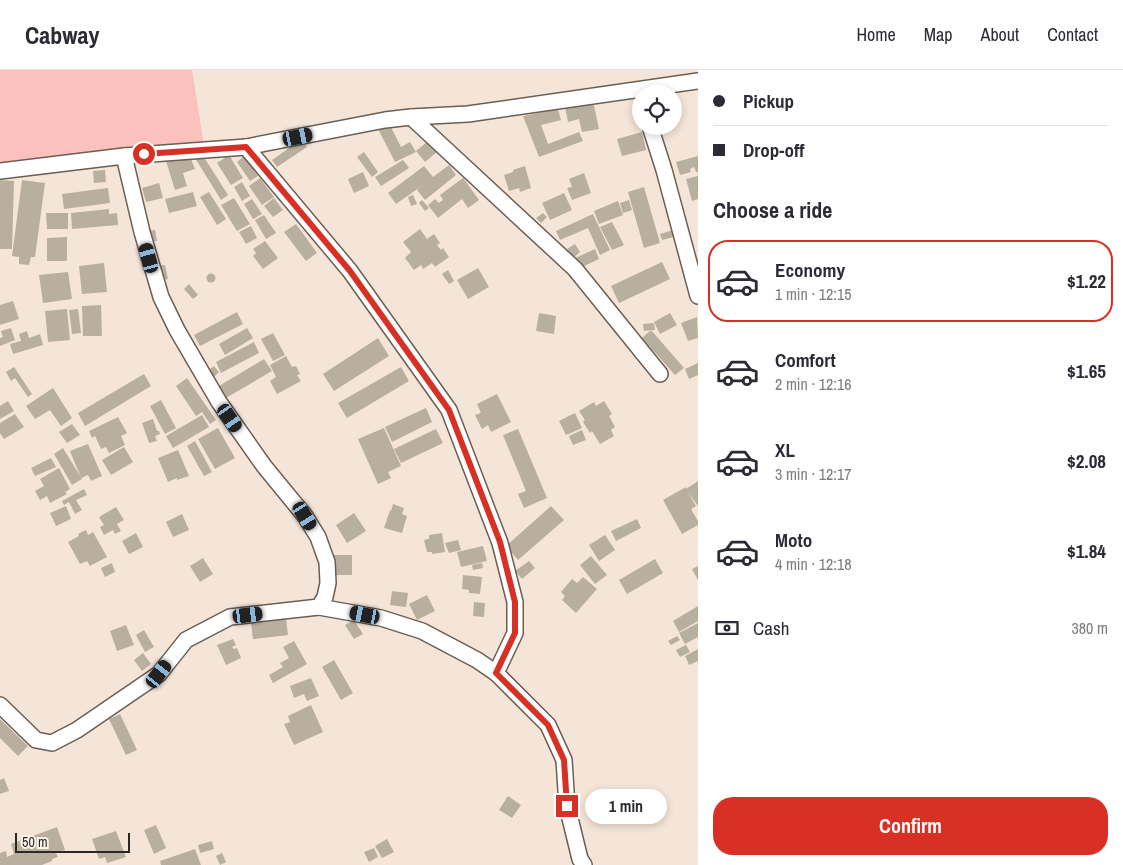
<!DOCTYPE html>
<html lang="en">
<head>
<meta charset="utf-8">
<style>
	:root { --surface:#fff; --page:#f7f7f7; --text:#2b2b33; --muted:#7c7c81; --line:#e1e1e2; --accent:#d93025 }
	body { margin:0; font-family:"Archivo Narrow",sans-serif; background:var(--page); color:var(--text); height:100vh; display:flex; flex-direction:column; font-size:19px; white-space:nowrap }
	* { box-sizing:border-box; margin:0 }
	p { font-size:16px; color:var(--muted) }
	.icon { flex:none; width:28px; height:28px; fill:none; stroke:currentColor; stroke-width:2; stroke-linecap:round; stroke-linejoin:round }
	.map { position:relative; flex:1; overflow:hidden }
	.sheet { display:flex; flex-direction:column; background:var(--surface); width:425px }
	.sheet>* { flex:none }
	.banner { display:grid; align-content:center; height:110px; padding:0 15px; background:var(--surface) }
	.controls { position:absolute; left:632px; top:15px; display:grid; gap:10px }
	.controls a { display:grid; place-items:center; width:50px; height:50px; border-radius:50%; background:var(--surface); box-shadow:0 2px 8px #0003; font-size:25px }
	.scale { position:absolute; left:15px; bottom:12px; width:115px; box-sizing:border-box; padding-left:5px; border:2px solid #2d2722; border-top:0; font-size:14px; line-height:18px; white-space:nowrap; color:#2d2722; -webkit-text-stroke:4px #fdf4ec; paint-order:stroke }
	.end { position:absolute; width:22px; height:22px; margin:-11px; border:6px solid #d93025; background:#fff; box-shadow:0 0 0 2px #fff }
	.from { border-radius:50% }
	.bubble { position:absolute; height:35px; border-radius:18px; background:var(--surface); box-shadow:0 2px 8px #0003; font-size:16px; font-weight:700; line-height:35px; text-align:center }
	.car { position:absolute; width:15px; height:30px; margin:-15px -8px; border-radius:6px; box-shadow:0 0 4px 1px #0007; background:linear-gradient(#222 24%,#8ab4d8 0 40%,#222 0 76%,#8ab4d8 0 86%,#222 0) }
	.banner b { display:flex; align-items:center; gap:18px; height:48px; font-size:19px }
	.banner b+b { border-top:1px solid var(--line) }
	.banner i { width:12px; height:12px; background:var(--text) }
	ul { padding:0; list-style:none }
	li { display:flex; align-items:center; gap:15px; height:82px; margin:0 10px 8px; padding:0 5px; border:2px solid transparent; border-radius:20px }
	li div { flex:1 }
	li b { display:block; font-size:19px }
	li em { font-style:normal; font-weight:700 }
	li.active { border-color:var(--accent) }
	li>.icon { width:45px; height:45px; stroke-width:1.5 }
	h2 { padding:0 15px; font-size:22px; line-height:60px }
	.pay { display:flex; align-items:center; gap:12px; height:55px; padding:0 15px; font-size:19px }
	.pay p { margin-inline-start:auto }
	.primary-button { display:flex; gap:10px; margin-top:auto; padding:10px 15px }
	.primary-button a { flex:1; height:58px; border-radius:20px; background:var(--accent); color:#fff; font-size:20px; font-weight:700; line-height:58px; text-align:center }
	header { display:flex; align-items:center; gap:30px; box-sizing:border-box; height:70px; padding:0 25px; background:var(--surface); border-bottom:1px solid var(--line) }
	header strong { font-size:24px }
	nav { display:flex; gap:28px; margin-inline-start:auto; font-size:18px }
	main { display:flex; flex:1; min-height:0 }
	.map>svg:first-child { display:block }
</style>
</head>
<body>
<header>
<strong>Cabway</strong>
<nav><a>Home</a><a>Map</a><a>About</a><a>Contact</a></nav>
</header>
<main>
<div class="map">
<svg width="698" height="795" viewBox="0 0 698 795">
	<rect width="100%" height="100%" fill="#f5e5d8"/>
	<path fill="#fcc0bd" d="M0,0H192L204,76L0,95Z"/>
	<g fill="#b8af9f">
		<path d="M593,31L599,59L582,62L579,49L568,52L565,37Z"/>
		<path d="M558,39L561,50L541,55L548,74L579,62L583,71L539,87L523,46Z"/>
		<path d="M388,51L401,77L410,72L416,82L395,92L377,57Z"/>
		<path d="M642,62L646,80L622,86L617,69Z"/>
		<path d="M302,69L307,77L277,97L272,90Z"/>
		<path d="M428,71L437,82L425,92L416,81Z"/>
		<path d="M364,82L378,102L372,107L357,87Z"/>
		<path d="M189,84L195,99L183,103L187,116L175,120L166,91Z"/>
		<path d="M202,84L228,125L221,130L195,88Z"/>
		<path d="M229,85L243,108L231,115L217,93Z"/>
		<path d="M244,86L258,106L250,111L237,92Z"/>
		<path d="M698,86V102H696L694,97L690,99L691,102L680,105L676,92Z"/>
		<path d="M403,90L409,98L381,116L375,107Z"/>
		<path d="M449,95L456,105L425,130L417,120L423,115L396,134L388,123L424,96L433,107Z"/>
		<path d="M525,96L531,118L520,122L519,118L509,121L504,105L513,102V100Z"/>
		<path d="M105,100L106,112L94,113L93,101Z"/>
		<path d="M363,102L369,116L354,123L348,109Z"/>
		<path d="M584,103L591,123L572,130L567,118L572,117L569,109Z"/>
		<path d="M698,106V129L692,131L686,109Z"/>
		<path d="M260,108L274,127L262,135L249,116Z"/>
		<path d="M463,108L479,130L468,138L462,129L438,148L428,135L435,129L439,133L443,130L440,125Z"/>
		<path d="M0,110L14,111L12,179H0Z"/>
		<path d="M22,110L45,113L35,187H31L29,195L19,194V187L12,186Z"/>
		<path d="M242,112L250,126L242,131L234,117Z"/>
		<path d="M159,113L163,128L146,132L142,118Z"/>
		<path d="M644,117L660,173L644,178L628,122Z"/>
		<path d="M108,118L110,133L64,139L62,124Z"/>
		<path d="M193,122L197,136L169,143L165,129Z"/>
		<path d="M209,122L226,149L217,155L200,127Z"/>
		<path d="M564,123L572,140L550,150L542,133Z"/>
		<path d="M413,125L417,134L411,136L408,127Z"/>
		<path d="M234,128L250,154L237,161L221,135Z"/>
		<path d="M274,128L283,140L273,147L264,136Z"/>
		<path d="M252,129L262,144L253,149L244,134Z"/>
		<path d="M422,130L429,138L425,141L419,133Z"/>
		<path d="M629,130L632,140L623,143L620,133Z"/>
		<path d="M618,131L623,145L599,154L594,141Z"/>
		<path d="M109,139V144L117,143L118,155L72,159L71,143Z"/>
		<path d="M46,143H68V159H47Z"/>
		<path d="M543,143L547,147L541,153L536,148Z"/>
		<path d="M593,144L610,180L600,185L588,158L560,170L556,161Z"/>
		<path d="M264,145L276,163L266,169L255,150Z"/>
		<path d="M612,152L624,175L612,180L600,157Z"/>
		<path d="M296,154L317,183L306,191L284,162Z"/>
		<path d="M251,156L257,168L246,174L239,162Z"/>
		<path d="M420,159L427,169L434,164L440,173L437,175L441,180L443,178L449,187L435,197L432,193L423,199L421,195L414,200L405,188L411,182L403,172Z"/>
		<path d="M155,160L157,171L148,172L147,161Z"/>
		<path d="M673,160L674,167L662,170L660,164Z"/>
		<path d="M67,167V191H47V168Z"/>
		<path d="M265,171L278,188L263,199L253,186L256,183L253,179Z"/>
		<path d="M575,174L580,182L573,188L567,179Z"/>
		<path d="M595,179L599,189L580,198L575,188Z"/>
		<path d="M662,192L670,209L619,233L611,216Z"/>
		<path d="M104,193L107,222L82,224L79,196Z"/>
		<path d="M165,195L168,209L158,211L156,196Z"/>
		<path d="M478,198L489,217L468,229L457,210Z"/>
		<path d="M448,200L454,211L449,214L442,204Z"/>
		<path d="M68,202L72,229L43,233L39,205Z"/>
		<circle cx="211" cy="208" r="4.5"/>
		<path d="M189,214L198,225L193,229L184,219Z"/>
		<path d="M13,231L19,249L0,255V235Z"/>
		<path d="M101,235L102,266H83L82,236Z"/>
		<path d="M67,239L70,270L48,272L45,241Z"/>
		<path d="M78,239L81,263L72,264L69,240Z"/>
		<path d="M237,242L243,254L200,276L194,265Z"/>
		<path d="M539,243L556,246L554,264L536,261Z"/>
		<path d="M670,243L677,255L660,264L654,252Z"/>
		<path d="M697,247L698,268L688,271L681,253Z"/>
		<path d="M654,253L655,260H651L684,298L675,305L642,268L651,260L644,261L643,254Z"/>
		<path d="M11,258L15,270L0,276V268L3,267L1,261Z"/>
		<path d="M247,258L253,268L225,285L219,274Z"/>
		<path d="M27,261L29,268L40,264L43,275L13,284L10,274L21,271L19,264Z"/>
		<path d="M273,263L285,285L273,291L261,269Z"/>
		<path d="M378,268L389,286L334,321L323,304Z"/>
		<path d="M254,272L259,283L221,303L216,292Z"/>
		<path d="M286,286L292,297L296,296L300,304L297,305L301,311L277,324L270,311L276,307L270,295Z"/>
		<path d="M264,289L272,301L226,328L219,316Z"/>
		<path d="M698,293V305L689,309L685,299Z"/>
		<path d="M214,296L219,302L212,309L206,302Z"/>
		<path d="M14,297L32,324L28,327L15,308L11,311L6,302Z"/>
		<path d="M401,297L409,311L347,348L338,333Z"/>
		<path d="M144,304L151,316L85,356L78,343Z"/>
		<path d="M187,308L216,350L210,354L202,342L196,346L176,316Z"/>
		<path d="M53,318L72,348L61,356L50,340L35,349L26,336Z"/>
		<path d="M497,324L511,352L491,362L488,355L482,359L475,345L481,343L477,334Z"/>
		<path d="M161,330L176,358L165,364L150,336Z"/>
		<path d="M8,331L14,341L0,349V336Z"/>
		<path d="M604,331L612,344L609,346L615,357L611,360L614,366L600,374L592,361L590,363L583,352L585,350L579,341L594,332L596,336Z"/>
		<path d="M426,338L432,352L392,372L385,357Z"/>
		<path d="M575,343L582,358L566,365L559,351Z"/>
		<path d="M15,344L24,357L4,369L0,363V353Z"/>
		<path d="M202,345L209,357L173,378L166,366Z"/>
		<path d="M118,347L127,363L121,366L125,375L109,383L106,377L101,379L95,366L92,368L89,361Z"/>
		<path d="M153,349L157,361H159L160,364L155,366L157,371L149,373L142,353Z"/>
		<path d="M72,354L80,365L67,373L59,362Z"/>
		<path d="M218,358L235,388L215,399L198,369Z"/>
		<path d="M384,358L401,396L388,402L391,408L378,414L358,369Z"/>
		<path d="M436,359L443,373L401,393L394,379Z"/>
		<path d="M518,359L547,428L524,438L518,424L526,421L503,365Z"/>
		<path d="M582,360L586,370L573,375L569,366Z"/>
		<path d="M195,371L212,402L204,406L187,376Z"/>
		<path d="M88,374L102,406L91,411L88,405L81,408L70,381Z"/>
		<path d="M124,377L133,392L111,405L102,390Z"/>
		<path d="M63,378L82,409L72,415L54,384Z"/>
		<path d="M178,380L189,406L177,410V408L168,412L158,388Z"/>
		<path d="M51,388L56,397L35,406L31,398Z"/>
		<path d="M59,398L70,419L65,422L67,424L50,433L47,426L40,430L35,421L44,416L40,409Z"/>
		<path d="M698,411V436L688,422L696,436L691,439L698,451V455L682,464L663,430L686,417V419Z"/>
		<path d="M84,419L87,425L76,430L82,440L75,444L69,432L64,435L62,431Z"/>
		<path d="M393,434L404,438L402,444L407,446L402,463L384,458L390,440L391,441Z"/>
		<path d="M66,436L71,449L56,456L50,443Z"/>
		<path d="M551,436L564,450L518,490L506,476Z"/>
		<path d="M116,437L124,450L117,454L121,461L115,464L113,460L104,465L100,457L104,455L99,447Z"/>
		<path d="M354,443L366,461L347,473L336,455Z"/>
		<path d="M182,444L189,460L173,467L166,452Z"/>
		<path d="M637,449L641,458L616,471L611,461Z"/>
		<path d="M86,460L88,465L93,462L107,487L90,496L87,491L80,494L68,472L79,466L78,464Z"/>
		<path d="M136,463L143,477L129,484L122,471Z"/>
		<path d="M442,463L445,482L432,484V482H427L424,470L429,469V465Z"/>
		<path d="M605,465L615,480L599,491L589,475Z"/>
		<path d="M458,470L461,480L449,483L445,473Z"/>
		<path d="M483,476L487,491L461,497L457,482Z"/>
		<rect x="334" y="485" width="18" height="20"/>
		<path d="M591,486L607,505L595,514L580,495Z"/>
		<path d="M203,488L213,504L200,512L190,496Z"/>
		<path d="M655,489L663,503L627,524L619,510Z"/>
		<path d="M529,491L535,498L522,509L515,501Z"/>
		<path d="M112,493L115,502L105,507L101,498Z"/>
		<path d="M482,493L483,498L473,500L472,495Z"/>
		<path d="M698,496V510L692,499Z"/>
		<path d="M463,505L482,507L480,524L469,523V520L462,519Z"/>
		<path d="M583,507L597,519L576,543L562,530L565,526L561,522L572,509L577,513Z"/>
		<path d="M392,521L408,523L406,537L390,535Z"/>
		<path d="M427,525L435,541L417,550L409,534Z"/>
		<path d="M474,532L485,533L484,547L473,546Z"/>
		<path d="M698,536V551L679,562L673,551Z"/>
		<path d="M286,549L288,565L253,569L251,553Z"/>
		<path d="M354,550L363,564L354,569L345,555Z"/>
		<path d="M698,553V567L685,574L679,563Z"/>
		<path d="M126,555L134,575L117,581L110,561Z"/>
		<path d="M144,560L154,577L145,582L136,565Z"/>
		<path d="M677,566L680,570L671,575L668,571Z"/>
		<path d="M233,569L236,575L232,577L234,579L237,578L241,588L226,595L217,575Z"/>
		<path d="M294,571L307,594L273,613L269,605L283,597L280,593L289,588L283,577Z"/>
		<path d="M686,575L690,582L680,587L676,580Z"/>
		<path d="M698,579V591L689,595L685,586Z"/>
		<path d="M143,583L151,594L142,601L134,590Z"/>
		<path d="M334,590L353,623L341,630L322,597Z"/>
		<path d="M311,608L319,626L307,631L304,624L294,628L290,616Z"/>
		<path d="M311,635L323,662L294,675L284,654L290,652L288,646Z"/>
		<path d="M120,644L137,680L126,685L109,649Z"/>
		<path d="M0,649L28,676L18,686L0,668Z"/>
		<path d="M4,708L9,721L0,724V710Z"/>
		<path d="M508,726L521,735L512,748L499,740Z"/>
		<path d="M156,755L166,778L154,784L144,760Z"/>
		<path d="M57,757L65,780L56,783L58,787L52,789V791L42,795H0V783L6,781L7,787L14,784L11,774Z"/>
		<path d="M116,761L126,787L107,793L105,787L99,789L92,769Z"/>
		<path d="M387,769L394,782L382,788L375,776Z"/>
		<path d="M212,771L214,779L200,783L198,775Z"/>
		<path d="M374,778L378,787L369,792L364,782Z"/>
		<path d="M195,779L201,795H161L160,791Z"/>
		<path d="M222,783L226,792L220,795L216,786Z"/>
	</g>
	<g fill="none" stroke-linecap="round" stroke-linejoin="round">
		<g stroke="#6b5e53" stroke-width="18">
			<g id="minor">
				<path d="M411,47L575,199L660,304"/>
				<path d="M650,56L664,100L698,226"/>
				<path d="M246,77L350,201L449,340L500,473L515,532V563L496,603L548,655L564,690L567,736L580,789L584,795"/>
				<path d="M0,101L124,86L246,77L385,50L411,47L468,44L698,11"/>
				<path d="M319,537L381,548L422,561L477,590L496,603"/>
				<path d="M0,635L36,670L52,673L77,660L159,604L186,570L230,547L319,537L325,527L328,513L327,492L318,467L305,446L264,396L219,332L177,260L161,227L142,162L124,86"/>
			</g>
		</g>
		<use href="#minor" stroke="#fff" stroke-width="15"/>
	</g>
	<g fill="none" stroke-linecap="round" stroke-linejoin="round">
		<path stroke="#d93025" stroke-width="6" d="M144,84L246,77L350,201L449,340L500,472L515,532V563L496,603L548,655L564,690L567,736"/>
	</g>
</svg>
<div class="controls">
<a><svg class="icon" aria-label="locate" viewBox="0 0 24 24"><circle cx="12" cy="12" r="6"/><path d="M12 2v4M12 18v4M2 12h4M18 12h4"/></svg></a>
</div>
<div class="scale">50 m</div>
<i class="end from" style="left:144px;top:84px"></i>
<i class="end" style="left:567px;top:736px"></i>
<div class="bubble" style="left:585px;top:719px;width:82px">1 min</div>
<i class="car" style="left:298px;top:67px;rotate:79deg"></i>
<i class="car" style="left:149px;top:188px;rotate:345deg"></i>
<i class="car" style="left:230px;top:348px;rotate:145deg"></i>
<i class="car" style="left:305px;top:446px;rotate:148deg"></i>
<i class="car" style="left:248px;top:545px;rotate:83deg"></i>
<i class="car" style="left:365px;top:545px;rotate:281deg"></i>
<i class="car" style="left:159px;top:604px;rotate:38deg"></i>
</div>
<section class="sheet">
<div class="banner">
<b><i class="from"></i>Pickup</b>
<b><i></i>Drop-off</b>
</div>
<h2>Choose a ride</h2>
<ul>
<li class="active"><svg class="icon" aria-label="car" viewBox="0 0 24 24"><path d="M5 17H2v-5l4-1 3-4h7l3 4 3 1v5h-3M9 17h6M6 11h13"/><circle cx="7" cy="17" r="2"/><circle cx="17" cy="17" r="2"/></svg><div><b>Economy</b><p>1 min · 12:15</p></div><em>$1.22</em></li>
<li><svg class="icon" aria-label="car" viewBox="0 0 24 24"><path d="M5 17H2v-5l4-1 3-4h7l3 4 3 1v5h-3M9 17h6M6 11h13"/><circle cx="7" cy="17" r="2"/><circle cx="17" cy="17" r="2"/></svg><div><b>Comfort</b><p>2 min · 12:16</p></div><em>$1.65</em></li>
<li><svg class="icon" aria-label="car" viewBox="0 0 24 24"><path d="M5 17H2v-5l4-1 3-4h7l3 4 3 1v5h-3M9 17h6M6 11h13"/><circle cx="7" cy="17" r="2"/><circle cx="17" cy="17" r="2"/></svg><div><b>XL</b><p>3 min · 12:17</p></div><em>$2.08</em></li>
<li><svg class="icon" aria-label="car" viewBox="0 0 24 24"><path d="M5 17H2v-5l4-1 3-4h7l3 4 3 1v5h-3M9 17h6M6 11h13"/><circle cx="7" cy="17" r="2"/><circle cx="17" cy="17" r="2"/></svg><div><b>Moto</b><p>4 min · 12:18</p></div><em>$1.84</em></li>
</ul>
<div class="pay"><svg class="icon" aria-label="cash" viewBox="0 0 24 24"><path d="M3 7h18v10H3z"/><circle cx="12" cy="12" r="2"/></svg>Cash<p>380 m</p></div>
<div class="primary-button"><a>Confirm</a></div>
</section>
</main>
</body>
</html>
